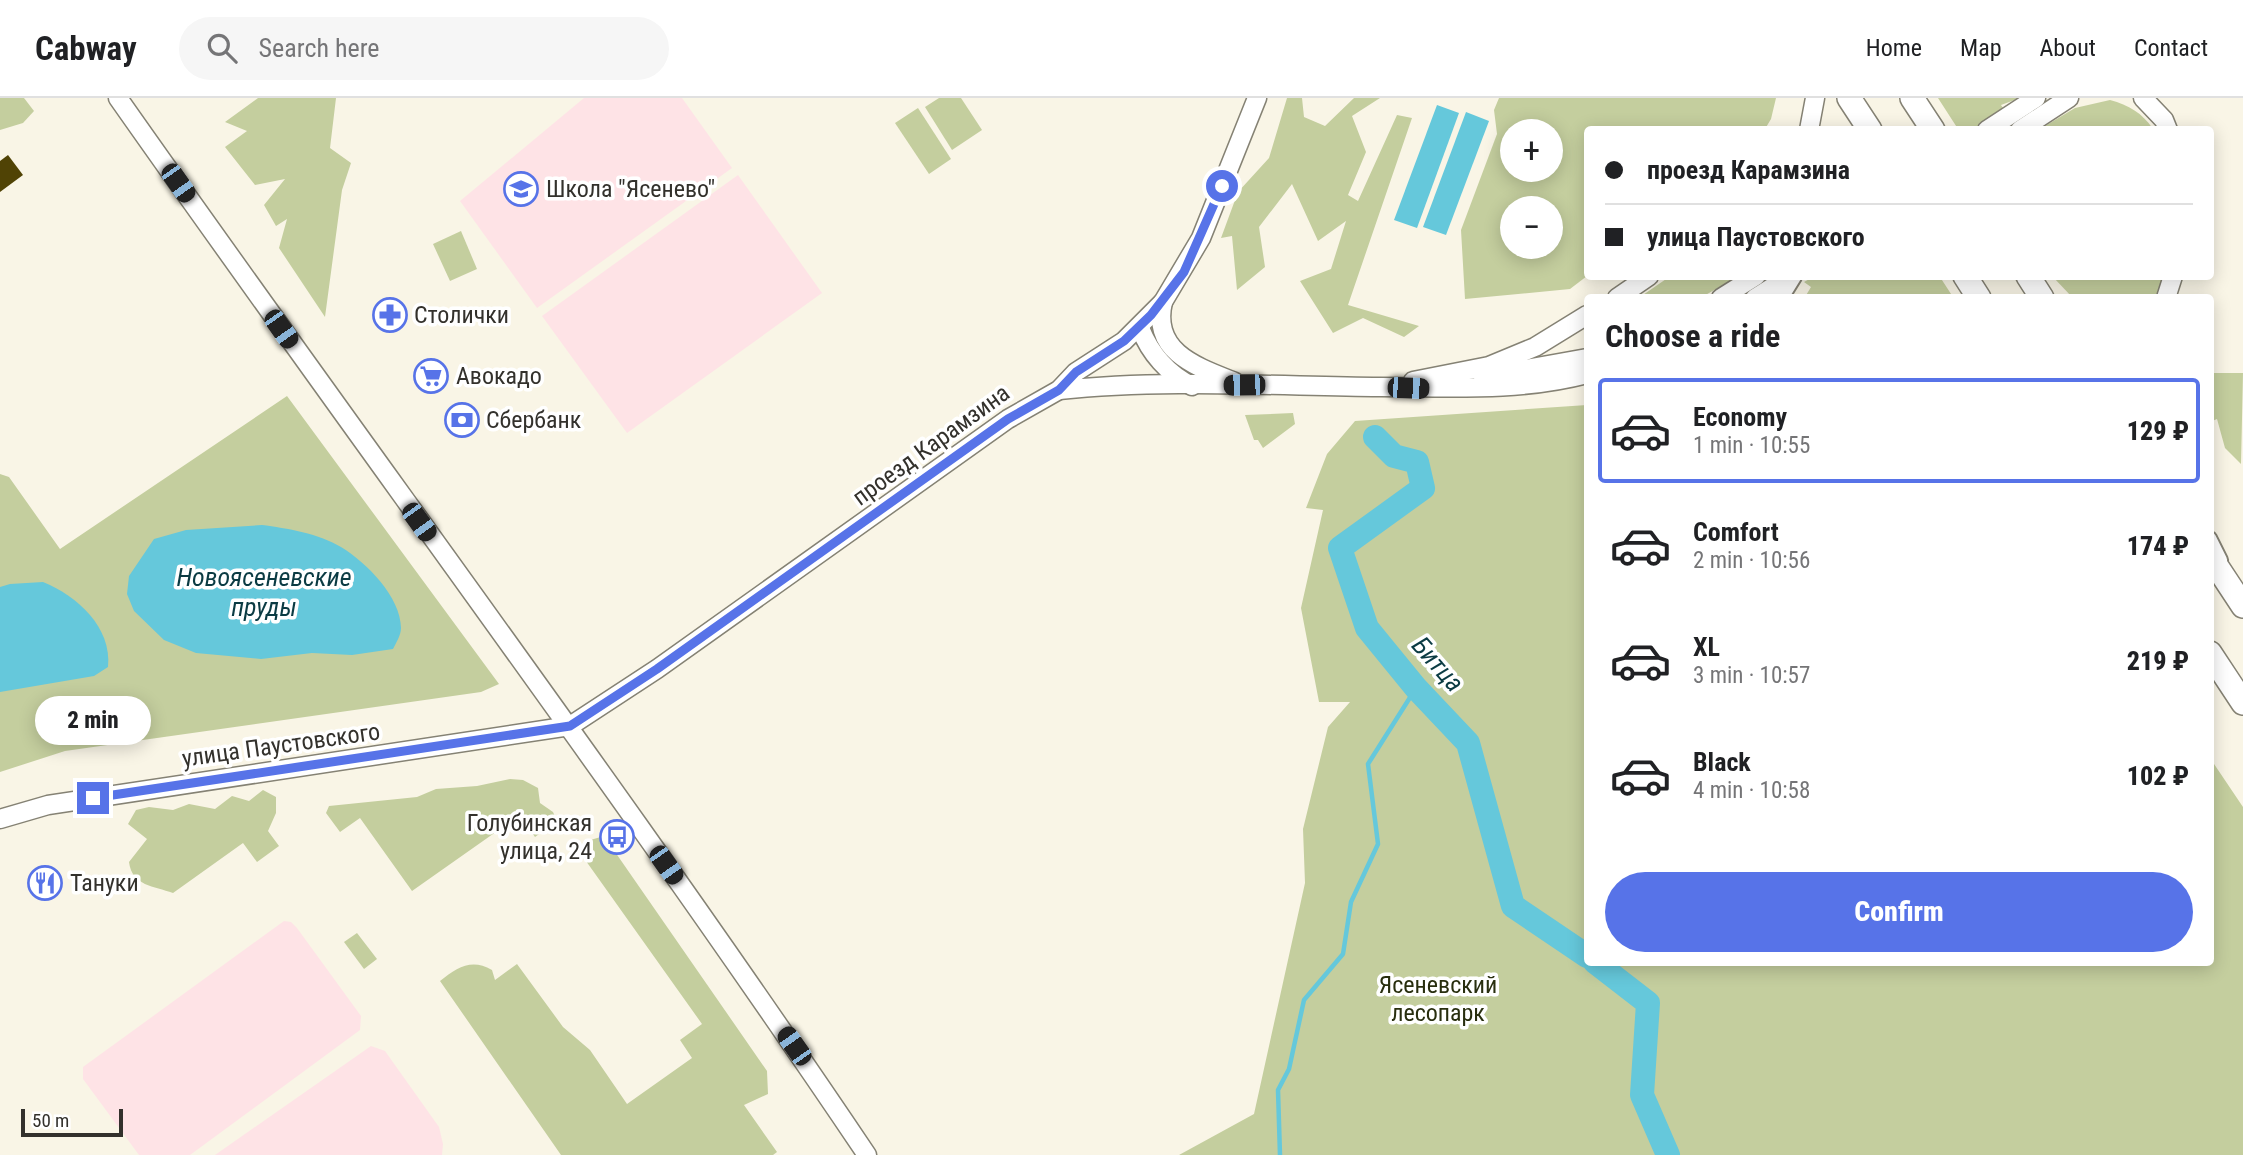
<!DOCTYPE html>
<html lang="en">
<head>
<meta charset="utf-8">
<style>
	:root { --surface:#fff; --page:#f6f6f6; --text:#202124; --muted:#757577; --line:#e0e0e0; --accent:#5773e8 }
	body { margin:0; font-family:"Roboto Condensed",sans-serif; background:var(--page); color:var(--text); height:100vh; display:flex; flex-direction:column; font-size:26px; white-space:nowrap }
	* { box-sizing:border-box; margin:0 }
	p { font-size:23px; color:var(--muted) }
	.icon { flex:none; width:38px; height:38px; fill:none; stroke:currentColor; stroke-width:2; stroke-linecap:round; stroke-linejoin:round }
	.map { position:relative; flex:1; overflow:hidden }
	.sheet { position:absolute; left:1584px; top:196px; width:630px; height:672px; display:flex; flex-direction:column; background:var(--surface); border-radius:7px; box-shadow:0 4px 18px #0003 }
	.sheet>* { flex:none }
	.guide { position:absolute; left:1584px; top:28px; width:630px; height:154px; border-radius:7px; box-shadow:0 4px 18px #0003; display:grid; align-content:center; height:154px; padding:0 21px; background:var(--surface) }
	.tools { position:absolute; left:1500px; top:21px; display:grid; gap:14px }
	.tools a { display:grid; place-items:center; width:63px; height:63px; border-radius:50%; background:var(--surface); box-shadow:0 4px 18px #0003; font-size:35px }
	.scale { position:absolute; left:21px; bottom:18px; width:102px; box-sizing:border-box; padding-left:7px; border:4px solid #33312c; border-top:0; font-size:19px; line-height:24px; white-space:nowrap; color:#33312c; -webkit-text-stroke:5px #fff; paint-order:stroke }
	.end { position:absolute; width:32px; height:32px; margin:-16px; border:9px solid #5773e8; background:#fff; box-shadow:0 0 0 4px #fff }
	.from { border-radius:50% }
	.bubble { position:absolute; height:49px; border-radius:24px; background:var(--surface); box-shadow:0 4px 18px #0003; font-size:23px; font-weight:800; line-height:49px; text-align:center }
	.car { position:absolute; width:21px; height:42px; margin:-21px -10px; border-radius:9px; box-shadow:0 0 5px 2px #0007; background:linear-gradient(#222 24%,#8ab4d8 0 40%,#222 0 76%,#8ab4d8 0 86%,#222 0) }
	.guide b { display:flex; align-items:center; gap:24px; height:66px; font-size:26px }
	.guide b+b { border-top:2px solid var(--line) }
	.guide i { width:18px; height:18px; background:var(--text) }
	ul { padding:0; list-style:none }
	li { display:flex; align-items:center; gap:21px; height:105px; margin:0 14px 10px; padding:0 7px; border:4px solid transparent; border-radius:7px }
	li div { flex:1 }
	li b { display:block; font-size:26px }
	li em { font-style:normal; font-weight:800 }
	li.current { border-color:var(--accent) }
	li>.icon { width:63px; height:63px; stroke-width:1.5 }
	h2 { padding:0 21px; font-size:32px; line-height:84px }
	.cta { display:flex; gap:14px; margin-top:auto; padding:14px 21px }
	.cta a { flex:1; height:80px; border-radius:42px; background:var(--accent); color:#fff; font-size:28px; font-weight:800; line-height:80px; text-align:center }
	header { display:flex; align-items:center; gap:42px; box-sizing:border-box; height:98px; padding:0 35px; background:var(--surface); border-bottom:2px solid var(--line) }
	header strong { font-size:33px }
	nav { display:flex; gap:38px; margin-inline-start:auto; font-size:24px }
	.search { width:490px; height:63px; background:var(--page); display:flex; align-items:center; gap:18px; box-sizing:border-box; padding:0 24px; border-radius:38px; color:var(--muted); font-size:26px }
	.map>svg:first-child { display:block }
</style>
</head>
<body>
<header>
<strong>Cabway</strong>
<div class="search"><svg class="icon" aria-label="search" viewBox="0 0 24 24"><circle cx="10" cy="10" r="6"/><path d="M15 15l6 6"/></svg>Search here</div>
<nav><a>Home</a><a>Map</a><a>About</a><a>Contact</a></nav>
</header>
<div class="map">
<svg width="2243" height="1057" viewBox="0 0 2243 1057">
	<rect width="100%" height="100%" fill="#f9f5e6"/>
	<g fill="#fee3e6">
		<path d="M584,0H682L732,70L537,210L460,103Z"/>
		<path d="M738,77L822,195L627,335L542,218Z"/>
		<path d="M284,823L291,824L297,830L361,918L360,932L190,1057H139L83,981V969Z"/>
		<path d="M371,948L385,953L439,1029L443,1046L442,1057H215Z"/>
	</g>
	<g fill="#c4ce9e" fill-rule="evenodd">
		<path d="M0,0H24L34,13L23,25L0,32Z"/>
		<path d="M258,0H336L330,50L351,65L342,92L325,219L279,150L287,121L276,128L264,107L285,81L255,87L225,49L247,33L225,24Z"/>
		<path d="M939,0H961L982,32L952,52L925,9Z"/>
		<path d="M1287,0H1302L1304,19L1325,28L1354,0H1380L1352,18L1366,54L1348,97L1358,103L1397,17L1412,20L1348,207L1419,228L1404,239L1363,220L1333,235L1300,183L1331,171L1346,123L1318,143L1292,86L1259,129L1265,169L1237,192L1232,138L1221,140L1238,94L1269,60Z"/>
		<path d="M1499,0H1776L1771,21L1765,31L1587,32V178L1570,191L1465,201L1461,132L1497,36L1494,12ZM1512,33H1550V72H1512ZM1512,110H1550V149H1512Z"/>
		<path d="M1938,0H2020L2001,7L2017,31H1958Z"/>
		<path d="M2110,2C2129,7 2142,15 2153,31H2040L2075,10Z"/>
		<path d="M918,10L951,61L929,76L895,25Z"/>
		<path d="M461,133L477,171L450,183L433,146Z"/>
		<path d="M1669,179V178L1737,179L1702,199H1640Z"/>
		<path d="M1813,179H1940L1953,199H1805L1811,189L1804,184Z"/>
		<path d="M2053,179H2163L2155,200L2072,199Z"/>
		<path d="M2210,275H2243L2241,366L2225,350L2217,321L2210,324Z"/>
		<path d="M287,298L499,586L481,594L65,653L0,674V376L9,379L60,451Z"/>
		<path d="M1587,307V864H2210V660L2243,709V1057H1179L1254,1016L1305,785L1303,731L1328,629L1350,604H1319L1301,510L1323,412L1306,410L1327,356L1355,323Z"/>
		<path d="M1293,315L1295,326L1263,350L1258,342H1254L1245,317Z"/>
		<path d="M510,681L523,682L538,690L540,705L553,714L557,723L535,739L520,717L412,793L360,720L340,734L326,715L329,708L417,699L436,691L477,688Z"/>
		<path d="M263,692L276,699V715L268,733L279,748L257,764L243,745L173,795C154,788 132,788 129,764L147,741L128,726L136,712L149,709L173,712L189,706L215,711L232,698L249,703Z"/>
		<path d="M604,738L767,973L768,996L744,1007L777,1054L773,1057H561L440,883C457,870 471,860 492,872L495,882L517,866L563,929L590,952L627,1006L692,960L680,942L702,926L581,756L587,743Z"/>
		<path d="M357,835L377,861L364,871L344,844Z"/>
	</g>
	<g fill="#65c8db">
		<path d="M1437,7L1459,15L1417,130L1394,122Z"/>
		<path d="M1466,14L1489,23L1446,137L1423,129Z"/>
		<path d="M262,427C286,430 320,436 341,449C366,464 401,499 401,530C401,537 396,545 393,551L352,557L312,555L261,561L196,555L164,542L134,513L127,496L129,478L154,441L186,432Z"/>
		<path d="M43,484C77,498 112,529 108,569L94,578L0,594V489L10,486Z"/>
	</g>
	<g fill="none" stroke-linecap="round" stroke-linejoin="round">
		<path stroke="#65c8db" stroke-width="4.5" d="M1280,1057L1278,992L1289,971L1304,902L1343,856L1351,804L1378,746L1368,666L1416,590"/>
		<g stroke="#65c8db" stroke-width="24">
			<path d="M1375,339L1394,358L1417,364L1423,390L1340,450L1367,530L1416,590L1468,645L1513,808L1587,858"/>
			<path d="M1595,864L1648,905L1642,997L1668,1057"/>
		</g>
	</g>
	<path fill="#504305" d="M8,57L23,77L0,94V63Z"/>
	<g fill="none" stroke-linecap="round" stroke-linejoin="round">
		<g stroke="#858274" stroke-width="16">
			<g id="street">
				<path d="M1782,200L1795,179"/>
				<path d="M2210,440L2221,462"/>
			</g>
		</g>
		<g stroke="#858274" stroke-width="21">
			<g id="secondary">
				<path d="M118,0C366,353 626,699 867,1057"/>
				<path d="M2143,0L2164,22L2168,32"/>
				<path d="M1809,32L1815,0"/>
				<path d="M1987,32L2036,0"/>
				<path d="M2020,32L2069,0"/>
				<path d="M1617,200L1649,178"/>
				<path d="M1721,200L1756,178"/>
				<path d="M1755,200L1790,178"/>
				<path d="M2166,200L2173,178"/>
				<path d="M1163,204C1151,254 1197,269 1235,284"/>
				<path d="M1140,230C1150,255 1168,276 1192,288"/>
				<path d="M1483,279L1587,260"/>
				<path d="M1413,283L1489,268L1535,249L1587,217"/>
				<path d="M1059,292C1165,281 1273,288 1380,289C1450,289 1518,294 1587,276"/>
				<path d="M0,721L48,707L570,628L657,571L1008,321L1059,292L1076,274L1124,243L1163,204L1201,140L1257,0"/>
			</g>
		</g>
		<g stroke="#858274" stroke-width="26">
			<g id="highway">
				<path d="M1849,0L1870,32"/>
				<path d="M1912,0L1933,32"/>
				<path d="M1965,178L1979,200"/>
				<path d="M2028,178L2042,200"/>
				<path d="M2210,458L2243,508"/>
				<path d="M2210,555L2243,605"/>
			</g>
		</g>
		<use href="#street" stroke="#fff" stroke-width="12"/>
		<use href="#secondary" stroke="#fff" stroke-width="18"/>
		<use href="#highway" stroke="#fff" stroke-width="23"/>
	</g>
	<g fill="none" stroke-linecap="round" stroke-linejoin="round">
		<path stroke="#5773e8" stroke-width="9" d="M93,700L570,628L657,571L1008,321L1059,292L1076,274L1124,243L1151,217L1184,174L1222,88"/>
	</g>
	<defs>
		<g id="school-ring" transform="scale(1.75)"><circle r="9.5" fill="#fff" stroke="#5773e8" stroke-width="1.5"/><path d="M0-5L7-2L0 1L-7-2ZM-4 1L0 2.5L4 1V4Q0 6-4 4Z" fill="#5773e8"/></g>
		<g id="pharmacy-ring" transform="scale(1.75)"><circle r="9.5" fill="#fff" stroke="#5773e8" stroke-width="1.5"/><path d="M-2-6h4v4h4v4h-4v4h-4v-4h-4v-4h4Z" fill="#5773e8"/></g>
		<g id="supermarket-ring" transform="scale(1.75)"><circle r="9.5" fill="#fff" stroke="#5773e8" stroke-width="1.5"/><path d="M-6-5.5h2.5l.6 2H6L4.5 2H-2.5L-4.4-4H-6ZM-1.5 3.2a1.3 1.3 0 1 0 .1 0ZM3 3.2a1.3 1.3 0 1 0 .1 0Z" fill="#5773e8"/></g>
		<g id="bank-ring" transform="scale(1.75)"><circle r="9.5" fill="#fff" stroke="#5773e8" stroke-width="1.5"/><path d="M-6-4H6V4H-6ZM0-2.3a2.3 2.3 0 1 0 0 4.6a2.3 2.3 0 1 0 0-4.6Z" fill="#5773e8"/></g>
		<g id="bus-ring" transform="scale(1.75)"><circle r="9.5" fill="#fff" stroke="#5773e8" stroke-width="1.5"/><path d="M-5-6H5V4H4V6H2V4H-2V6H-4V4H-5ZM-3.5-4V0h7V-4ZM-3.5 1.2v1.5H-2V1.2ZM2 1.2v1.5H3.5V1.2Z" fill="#5773e8"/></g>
		<g id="restaurant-ring" transform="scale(1.75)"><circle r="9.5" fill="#fff" stroke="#5773e8" stroke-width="1.5"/><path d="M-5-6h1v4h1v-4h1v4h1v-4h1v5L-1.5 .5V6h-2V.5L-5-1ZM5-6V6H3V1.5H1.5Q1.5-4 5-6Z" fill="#5773e8"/></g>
	</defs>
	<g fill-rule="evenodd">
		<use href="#school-ring" x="521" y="91"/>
		<use href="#pharmacy-ring" x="390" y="217"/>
		<use href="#supermarket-ring" x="431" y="278"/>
		<use href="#bank-ring" x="462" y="322"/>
		<use href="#bus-ring" x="617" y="739"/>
		<use href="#restaurant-ring" x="45" y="785"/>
	</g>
	<g text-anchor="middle" stroke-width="7" stroke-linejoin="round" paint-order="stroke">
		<g font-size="24" fill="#33312c" stroke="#fff" text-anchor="start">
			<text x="546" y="99">Школа "Ясенево"</text>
			<text x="414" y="225">Столички</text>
			<text x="456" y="286">Авокадо</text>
			<text x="486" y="330">Сбербанк</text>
			<text x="592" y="733" text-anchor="end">Голубинская<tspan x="592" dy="28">улица, 24</tspan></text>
			<text x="70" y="793">Тануки</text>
		</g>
		<g font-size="24" fill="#33312c" stroke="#fff">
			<text transform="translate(931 347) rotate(-36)" y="8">проезд Карамзина</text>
			<text transform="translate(281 647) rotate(-8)" y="8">улица Паустовского</text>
		</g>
		<g font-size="24" fill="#282e0e" stroke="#fff">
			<text x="1438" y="895">Ясеневский<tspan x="1438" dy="28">лесопарк</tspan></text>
		</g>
		<g font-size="26" font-style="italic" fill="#0b3b43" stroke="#fff">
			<text x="264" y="488">Новоясеневские<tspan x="264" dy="30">пруды</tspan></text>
			<text transform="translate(1438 566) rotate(49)" y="9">Битца</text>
		</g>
	</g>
</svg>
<div class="tools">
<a>+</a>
<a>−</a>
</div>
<div class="scale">50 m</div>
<i class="end from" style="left:1222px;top:88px"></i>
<i class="end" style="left:93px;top:700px"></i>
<div class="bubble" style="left:35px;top:598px;width:116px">2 min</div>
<i class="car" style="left:178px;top:85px;rotate:145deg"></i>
<i class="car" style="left:281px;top:231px;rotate:145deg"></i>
<i class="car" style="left:1244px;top:287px;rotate:269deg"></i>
<i class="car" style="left:1408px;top:290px;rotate:92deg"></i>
<i class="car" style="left:419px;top:424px;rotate:144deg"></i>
<i class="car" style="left:666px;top:767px;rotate:145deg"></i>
<i class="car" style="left:794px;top:948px;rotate:325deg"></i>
<div class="guide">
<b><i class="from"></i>проезд Карамзина</b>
<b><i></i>улица Паустовского</b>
</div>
<section class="sheet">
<h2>Choose a ride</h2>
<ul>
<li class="current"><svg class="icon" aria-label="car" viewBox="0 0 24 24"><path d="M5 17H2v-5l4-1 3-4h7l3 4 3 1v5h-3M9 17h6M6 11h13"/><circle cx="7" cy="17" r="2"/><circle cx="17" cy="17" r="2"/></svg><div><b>Economy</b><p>1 min · 10:55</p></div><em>129 ₽</em></li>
<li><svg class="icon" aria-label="car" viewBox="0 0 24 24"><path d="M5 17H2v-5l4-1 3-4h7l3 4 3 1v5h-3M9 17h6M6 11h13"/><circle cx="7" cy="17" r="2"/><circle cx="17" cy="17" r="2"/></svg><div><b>Comfort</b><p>2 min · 10:56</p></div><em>174 ₽</em></li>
<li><svg class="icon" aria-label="car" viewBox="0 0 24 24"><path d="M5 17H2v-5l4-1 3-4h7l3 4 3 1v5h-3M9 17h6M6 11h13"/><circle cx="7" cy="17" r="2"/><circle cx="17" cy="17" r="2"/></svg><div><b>XL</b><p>3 min · 10:57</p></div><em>219 ₽</em></li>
<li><svg class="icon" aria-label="car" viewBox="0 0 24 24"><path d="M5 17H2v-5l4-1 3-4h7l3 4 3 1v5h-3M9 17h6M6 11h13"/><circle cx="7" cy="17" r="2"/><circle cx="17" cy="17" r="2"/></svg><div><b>Black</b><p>4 min · 10:58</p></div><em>102 ₽</em></li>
</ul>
<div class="cta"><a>Confirm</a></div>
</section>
</div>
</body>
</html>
